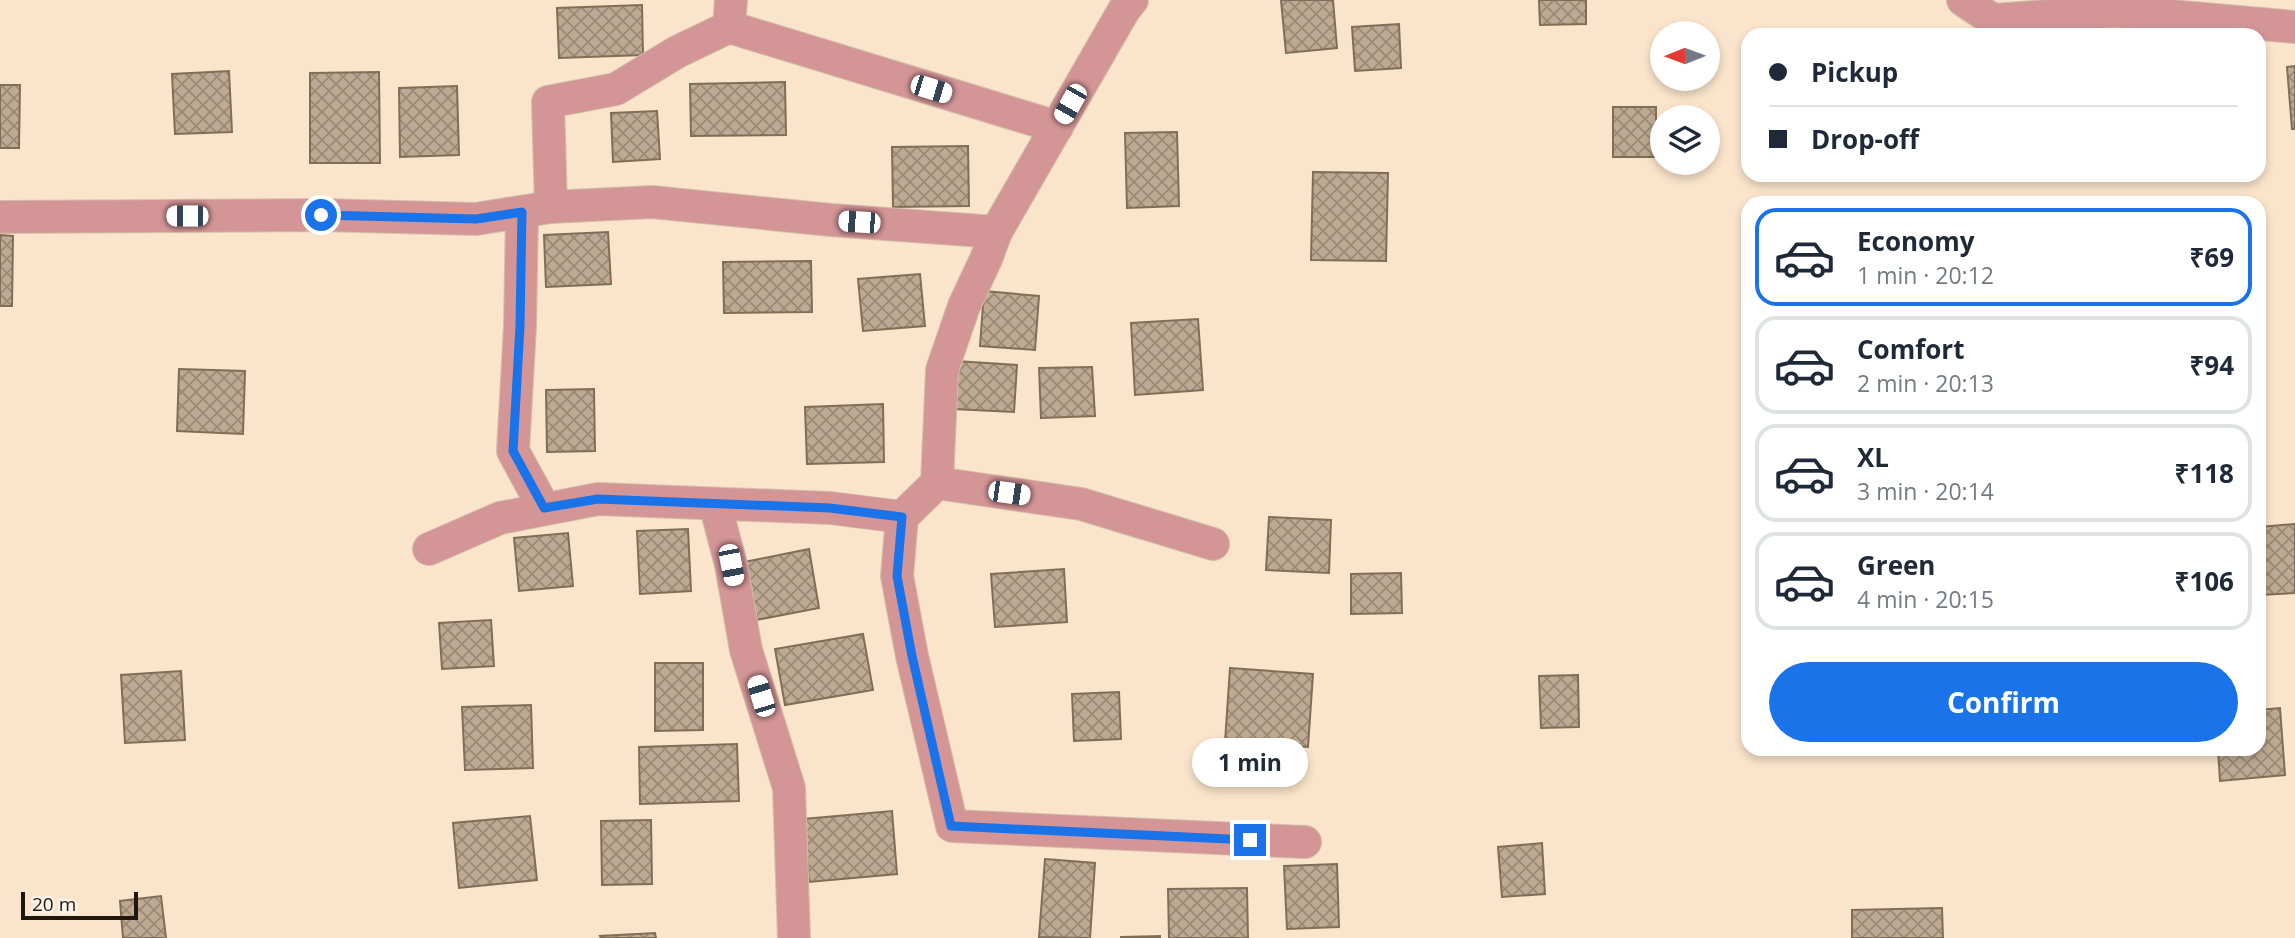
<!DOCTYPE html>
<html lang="en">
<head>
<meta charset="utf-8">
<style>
	:root { --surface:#fff; --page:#f6f6f7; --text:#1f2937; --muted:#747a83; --line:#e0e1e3; --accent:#1a73e8 }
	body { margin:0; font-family:"Open Sans",sans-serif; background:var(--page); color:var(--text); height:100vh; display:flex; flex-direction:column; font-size:26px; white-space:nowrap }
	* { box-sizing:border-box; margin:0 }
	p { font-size:23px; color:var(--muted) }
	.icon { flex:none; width:38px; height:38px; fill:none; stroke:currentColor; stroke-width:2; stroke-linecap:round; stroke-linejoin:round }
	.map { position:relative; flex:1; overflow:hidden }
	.drawer { position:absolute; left:1741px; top:196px; width:525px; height:560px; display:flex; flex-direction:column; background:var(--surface); border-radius:21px; box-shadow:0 4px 10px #0003 }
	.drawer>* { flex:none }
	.top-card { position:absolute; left:1741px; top:28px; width:525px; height:154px; border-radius:21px; box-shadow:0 4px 10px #0003; display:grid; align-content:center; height:154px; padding:0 28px; background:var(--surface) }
	.needle { width:46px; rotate:269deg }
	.buttons { position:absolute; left:1650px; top:21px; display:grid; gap:14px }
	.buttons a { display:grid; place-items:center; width:70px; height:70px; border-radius:50%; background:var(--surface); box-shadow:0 4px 10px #0003; font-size:35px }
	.scale { position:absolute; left:21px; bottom:18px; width:117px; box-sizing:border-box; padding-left:7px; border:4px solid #1f170e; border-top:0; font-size:19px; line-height:24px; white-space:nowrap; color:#1f170e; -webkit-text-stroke:5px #fcf3e9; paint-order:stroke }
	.end { position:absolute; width:32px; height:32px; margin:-16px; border:9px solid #1a73e8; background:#fff; box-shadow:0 0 0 4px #fff }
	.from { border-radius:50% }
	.bubble { position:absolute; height:49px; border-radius:24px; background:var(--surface); box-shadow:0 4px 10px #0003; font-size:23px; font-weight:700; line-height:49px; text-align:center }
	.car { position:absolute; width:21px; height:42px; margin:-21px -10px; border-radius:9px; box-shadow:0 0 5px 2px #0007; background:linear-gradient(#fff 24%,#345 0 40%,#fff 0 76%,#345 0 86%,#fff 0) }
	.top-card b { display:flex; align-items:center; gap:24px; height:66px; font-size:26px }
	.top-card b+b { border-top:2px solid var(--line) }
	.top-card i { width:18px; height:18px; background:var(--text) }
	ul { padding:12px 0 0; list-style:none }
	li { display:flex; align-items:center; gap:21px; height:98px; margin:0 14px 10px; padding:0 14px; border:4px solid var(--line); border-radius:21px }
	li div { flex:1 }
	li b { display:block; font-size:26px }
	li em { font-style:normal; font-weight:700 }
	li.selected { border-color:var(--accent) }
	li>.icon { width:63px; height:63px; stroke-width:1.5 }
	.button { display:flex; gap:14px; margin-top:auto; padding:14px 28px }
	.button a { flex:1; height:80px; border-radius:42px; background:var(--accent); color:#fff; font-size:28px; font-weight:700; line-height:80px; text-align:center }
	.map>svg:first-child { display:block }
</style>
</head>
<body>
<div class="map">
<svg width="2295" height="938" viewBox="0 0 2295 938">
	<defs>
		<pattern id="building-cross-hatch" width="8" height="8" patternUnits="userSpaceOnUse" patternTransform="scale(1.75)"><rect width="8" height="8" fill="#beaa92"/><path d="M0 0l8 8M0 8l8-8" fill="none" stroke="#9a8976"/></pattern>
	</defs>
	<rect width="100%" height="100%" fill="#fae4cb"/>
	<g fill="url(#building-cross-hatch)" stroke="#816e57" stroke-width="2">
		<path d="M1281,0H1333L1337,48L1286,53Z"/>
		<path d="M1539,0H1586V24L1540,25Z"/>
		<path d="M642,5L643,55L559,58L557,8Z"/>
		<path d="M1399,24L1401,68L1355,71L1352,27Z"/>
		<path d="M2295,66V129H2292L2287,67Z"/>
		<path d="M229,71L232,132L175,134L172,74Z"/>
		<path d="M379,72L380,163H310V73Z"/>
		<path d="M785,82L786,135L691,136L690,84Z"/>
		<path d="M0,85H20L19,148H0Z"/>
		<path d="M457,86L459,155L400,157L399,88Z"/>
		<rect x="1613" y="107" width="43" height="50"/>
		<path d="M657,111L660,159L613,162L611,113Z"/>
		<path d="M1177,132L1179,206L1127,208L1125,133Z"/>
		<path d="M968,146L969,206L893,207L892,147Z"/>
		<path d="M1313,172L1388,173L1386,261L1311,260Z"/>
		<path d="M608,232L611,284L546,287L544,235Z"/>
		<path d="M0,235L13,236L12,306H0Z"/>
		<path d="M811,261L812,312L724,313L723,262Z"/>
		<path d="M920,274L925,326L863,331L858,279Z"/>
		<path d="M984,291L1039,296L1035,350L980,346Z"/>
		<path d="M1198,319L1203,390L1135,395L1131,323Z"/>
		<path d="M956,361L1017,365L1014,412L953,409Z"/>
		<path d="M1092,367L1095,416L1041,418L1039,368Z"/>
		<path d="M179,369L245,371L243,434L177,431Z"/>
		<path d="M594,389L595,451L547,452L546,390Z"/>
		<path d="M883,404L884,462L807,464L805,407Z"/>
		<path d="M1269,517L1331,520L1329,573L1266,570Z"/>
		<path d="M2295,524V593L2259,595V527Z"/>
		<path d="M688,529L691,591L640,594L637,531Z"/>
		<path d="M568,533L573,586L519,591L514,538Z"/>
		<path d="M809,549L819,608L756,620L744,562Z"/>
		<path d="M1064,569L1067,622L995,627L991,574Z"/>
		<path d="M1401,573L1402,613L1351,614V574Z"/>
		<path d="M491,620L494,666L442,669L439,623Z"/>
		<path d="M863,634L873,690L785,705L775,649Z"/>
		<path d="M655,663H703V730L655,731Z"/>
		<path d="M1230,668L1313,674L1308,747L1225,742Z"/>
		<path d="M181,671L185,740L125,743L121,675Z"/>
		<path d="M1578,675L1579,727L1541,728L1539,676Z"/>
		<path d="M1119,692L1121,739L1074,741L1072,694Z"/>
		<path d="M531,705L533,768L465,770L462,707Z"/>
		<path d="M2280,708L2285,775L2220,781L2218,749H2259V710Z"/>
		<path d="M737,744L739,801L640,804L639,747Z"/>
		<path d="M892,811L897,874L809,882L804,819Z"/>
		<path d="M530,816L537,880L459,888L453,823Z"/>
		<path d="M651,820L652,884L602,885L601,821Z"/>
		<path d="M1542,843L1545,894L1502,897L1498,847Z"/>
		<path d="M1045,859L1095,863L1090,938L1039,937Z"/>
		<path d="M1337,864L1339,927L1287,929L1284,866Z"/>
		<path d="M1247,888L1248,938H1169L1168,889Z"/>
		<path d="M161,896L166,938H123L120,901Z"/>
		<path d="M1942,908L1943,938H1852V910Z"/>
		<path d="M655,933L656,938H601L600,936Z"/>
		<path d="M1160,936V938H1121V937Z"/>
	</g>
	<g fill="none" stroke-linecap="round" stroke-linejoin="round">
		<g stroke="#d3bfa9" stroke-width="34">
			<g id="minor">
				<path d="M731,0L729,27L1057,127"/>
				<path d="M1132,0L1124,10L996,232L986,259L964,306L942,370L937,483L902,517L897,576L912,656L952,826L1305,842"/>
				<path d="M1963,0L1993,20L2115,11L2295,27"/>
				<path d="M551,207L548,102L616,89L677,52L729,27"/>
				<path d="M522,212L520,326L513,451L544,508"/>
				<path d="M0,217L321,215L476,219L551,207L652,202L831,220L996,232"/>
				<path d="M937,483L1081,504L1213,544"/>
				<path d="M715,504L731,565L746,650L789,788L794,938"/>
				<path d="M429,549L500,518L598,499L830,508L902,517"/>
			</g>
		</g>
		<use href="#minor" stroke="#d49597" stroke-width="32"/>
	</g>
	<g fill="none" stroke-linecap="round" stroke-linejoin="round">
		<path stroke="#1a73e8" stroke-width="9" d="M321,215L476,219L522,212L520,326L513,451L544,508L598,499L830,508L902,517L897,576L912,656L951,826L1250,840"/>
	</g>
</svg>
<div class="buttons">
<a><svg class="needle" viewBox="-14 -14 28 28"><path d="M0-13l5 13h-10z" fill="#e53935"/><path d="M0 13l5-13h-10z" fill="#747a83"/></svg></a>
<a><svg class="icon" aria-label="layers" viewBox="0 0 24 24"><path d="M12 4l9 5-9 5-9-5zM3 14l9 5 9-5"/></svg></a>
</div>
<div class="scale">20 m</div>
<i class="end from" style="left:321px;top:215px"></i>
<i class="end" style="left:1250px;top:840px"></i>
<div class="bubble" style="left:1192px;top:738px;width:116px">1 min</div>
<i class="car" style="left:931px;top:89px;rotate:107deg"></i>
<i class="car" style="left:1070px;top:104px;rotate:210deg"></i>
<i class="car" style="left:187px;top:216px;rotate:270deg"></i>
<i class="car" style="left:859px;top:222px;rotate:274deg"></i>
<i class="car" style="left:1009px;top:493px;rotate:98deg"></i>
<i class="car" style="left:731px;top:565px;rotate:169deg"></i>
<i class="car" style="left:761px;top:696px;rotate:343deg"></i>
<div class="top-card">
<b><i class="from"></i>Pickup</b>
<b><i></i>Drop-off</b>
</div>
<section class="drawer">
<ul>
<li class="selected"><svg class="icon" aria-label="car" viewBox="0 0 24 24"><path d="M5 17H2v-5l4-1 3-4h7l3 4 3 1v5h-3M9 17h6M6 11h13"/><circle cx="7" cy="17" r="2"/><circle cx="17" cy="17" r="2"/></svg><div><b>Economy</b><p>1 min · 20:12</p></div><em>₹69</em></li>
<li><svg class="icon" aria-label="car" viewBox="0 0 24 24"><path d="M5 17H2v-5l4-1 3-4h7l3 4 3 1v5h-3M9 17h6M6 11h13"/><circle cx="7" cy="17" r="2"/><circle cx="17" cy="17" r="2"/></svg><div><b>Comfort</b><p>2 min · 20:13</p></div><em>₹94</em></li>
<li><svg class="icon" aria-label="car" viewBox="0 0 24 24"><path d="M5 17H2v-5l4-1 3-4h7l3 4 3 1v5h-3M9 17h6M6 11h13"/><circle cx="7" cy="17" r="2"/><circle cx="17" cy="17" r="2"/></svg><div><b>XL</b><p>3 min · 20:14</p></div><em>₹118</em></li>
<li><svg class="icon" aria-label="car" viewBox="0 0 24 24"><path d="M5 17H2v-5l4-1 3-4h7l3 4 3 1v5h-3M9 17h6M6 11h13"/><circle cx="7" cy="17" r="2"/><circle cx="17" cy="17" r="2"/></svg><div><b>Green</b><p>4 min · 20:15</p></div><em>₹106</em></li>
</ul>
<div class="button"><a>Confirm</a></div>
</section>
</div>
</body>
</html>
